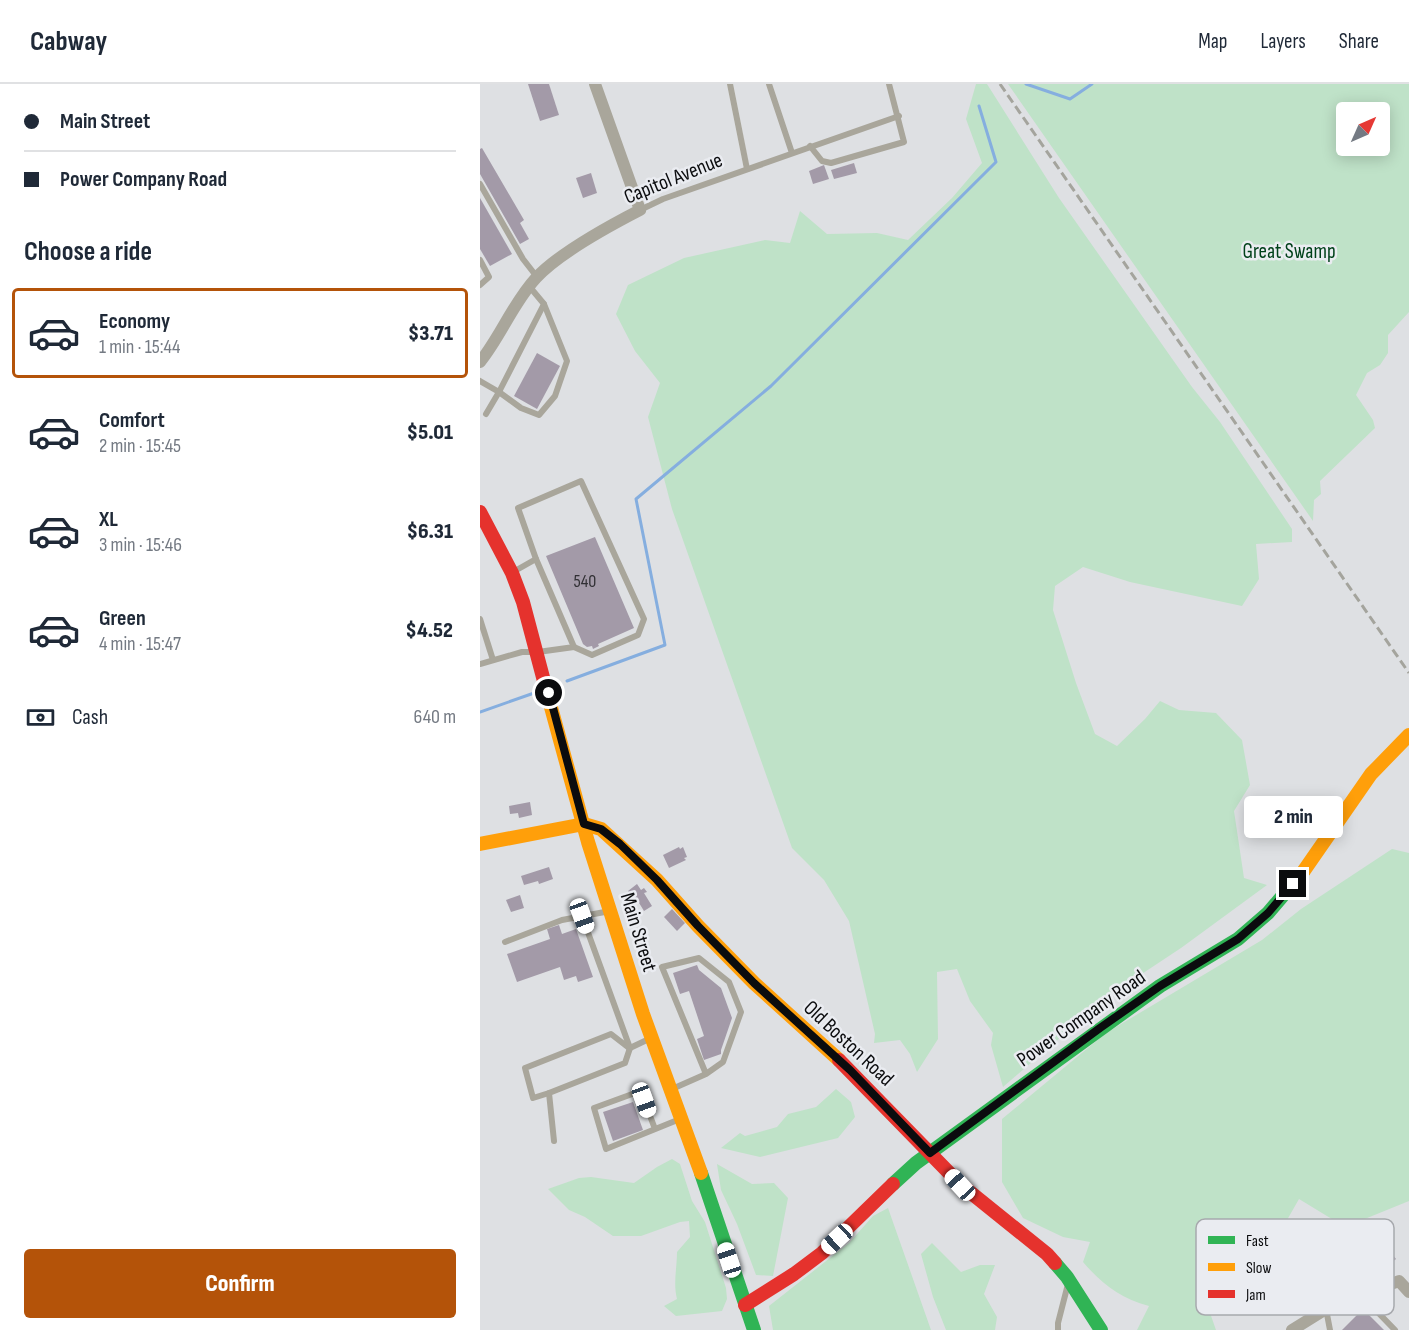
<!DOCTYPE html>
<html lang="en">
<head>
<meta charset="utf-8">
<style>
	:root { --surface:#fff; --page:#f6f6f7; --text:#1f2937; --muted:#747a83; --line:#e0e1e3; --accent:#b45309 }
	body { margin:0; font-family:"Sofia Sans Condensed",sans-serif; background:var(--page); color:var(--text); height:100vh; display:flex; flex-direction:column; font-size:22px; white-space:nowrap }
	* { box-sizing:border-box; margin:0 }
	p { font-size:20px; color:var(--muted) }
	.icon { flex:none; width:33px; height:33px; fill:none; stroke:currentColor; stroke-width:2; stroke-linecap:round; stroke-linejoin:round }
	.map { position:relative; flex:1; overflow:hidden }
	.sheet { display:flex; flex-direction:column; background:var(--surface); width:480px }
	.sheet>* { flex:none }
	.banner { display:grid; align-content:center; height:132px; padding:0 24px; background:var(--surface) }
	.needle { width:39px; rotate:45deg }
	.controls { position:absolute; left:856px; top:18px; display:grid; gap:12px }
	.controls a { display:grid; place-items:center; width:54px; height:54px; border-radius:6px; background:var(--surface); box-shadow:0 3px 15px #0003; font-size:30px }
	.end { position:absolute; width:27px; height:27px; margin:-14px; border:8px solid #0b0c0e; background:#fff; box-shadow:0 0 0 3px #fff }
	.from { border-radius:50% }
	.bubble { position:absolute; height:42px; border-radius:6px; background:var(--surface); box-shadow:0 3px 15px #0003; font-size:20px; font-weight:800; line-height:42px; text-align:center }
	.car { position:absolute; width:18px; height:36px; margin:-18px -9px; border-radius:8px; box-shadow:0 0 4px 2px #0007; background:linear-gradient(#fff 24%,#345 0 40%,#fff 0 76%,#345 0 86%,#fff 0) }
	.banner b { display:flex; align-items:center; gap:21px; height:57px; font-size:22px }
	.banner b+b { border-top:2px solid var(--line) }
	.banner i { width:15px; height:15px; background:var(--text) }
	ul { padding:0; list-style:none }
	li { display:flex; align-items:center; gap:18px; height:90px; margin:0 12px 9px; padding:0 12px; border:3px solid transparent; border-radius:6px }
	li div { flex:1 }
	li b { display:block; font-size:22px }
	li em { font-style:normal; font-weight:800 }
	li.on { border-color:var(--accent) }
	li>.icon { width:54px; height:54px; stroke-width:1.5 }
	h2 { padding:0 24px; font-size:27px; line-height:72px }
	.pay { display:flex; align-items:center; gap:15px; height:66px; padding:0 24px; font-size:22px }
	.pay p { margin-inline-start:auto }
	.action { display:flex; gap:12px; margin-top:auto; padding:12px 24px }
	.action a { flex:1; height:69px; border-radius:6px; background:var(--accent); color:#fff; font-size:24px; font-weight:800; line-height:69px; text-align:center }
	header { display:flex; align-items:center; gap:36px; box-sizing:border-box; height:84px; padding:0 30px; background:var(--surface); border-bottom:2px solid var(--line) }
	header strong { font-size:28px }
	nav { display:flex; gap:33px; margin-inline-start:auto; font-size:21px }
	main { display:flex; flex:1; min-height:0 }
	.map>svg:first-child { display:block }
</style>
</head>
<body>
<header>
<strong>Cabway</strong>
<nav><a>Map</a><a>Layers</a><a>Share</a></nav>
</header>
<main>
<section class="sheet">
<div class="banner">
<b><i class="from"></i>Main Street</b>
<b><i></i>Power Company Road</b>
</div>
<h2>Choose a ride</h2>
<ul>
<li class="on"><svg class="icon" aria-label="car" viewBox="0 0 24 24"><path d="M5 17H2v-5l4-1 3-4h7l3 4 3 1v5h-3M9 17h6M6 11h13"/><circle cx="7" cy="17" r="2"/><circle cx="17" cy="17" r="2"/></svg><div><b>Economy</b><p>1 min · 15:44</p></div><em>$3.71</em></li>
<li><svg class="icon" aria-label="car" viewBox="0 0 24 24"><path d="M5 17H2v-5l4-1 3-4h7l3 4 3 1v5h-3M9 17h6M6 11h13"/><circle cx="7" cy="17" r="2"/><circle cx="17" cy="17" r="2"/></svg><div><b>Comfort</b><p>2 min · 15:45</p></div><em>$5.01</em></li>
<li><svg class="icon" aria-label="car" viewBox="0 0 24 24"><path d="M5 17H2v-5l4-1 3-4h7l3 4 3 1v5h-3M9 17h6M6 11h13"/><circle cx="7" cy="17" r="2"/><circle cx="17" cy="17" r="2"/></svg><div><b>XL</b><p>3 min · 15:46</p></div><em>$6.31</em></li>
<li><svg class="icon" aria-label="car" viewBox="0 0 24 24"><path d="M5 17H2v-5l4-1 3-4h7l3 4 3 1v5h-3M9 17h6M6 11h13"/><circle cx="7" cy="17" r="2"/><circle cx="17" cy="17" r="2"/></svg><div><b>Green</b><p>4 min · 15:47</p></div><em>$4.52</em></li>
</ul>
<div class="pay"><svg class="icon" aria-label="cash" viewBox="0 0 24 24"><path d="M3 7h18v10H3z"/><circle cx="12" cy="12" r="2"/></svg>Cash<p>640 m</p></div>
<div class="action"><a>Confirm</a></div>
</section>
<div class="map">
<svg width="929" height="1246" viewBox="0 0 929 1246">
	<rect width="100%" height="100%" fill="#dee0e3"/>
	<g fill="#bfe2c8" fill-rule="evenodd">
		<path d="M496,0H507L579,114L712,303L740,338L812,445V458L776,460L779,495L762,522L650,498L603,483L575,502L573,526L596,599L615,650L637,662L665,635L680,617L699,626L736,629L762,656L770,701L754,727L764,794L787,801L701,864L630,911L523,1003L511,961L513,949L490,917L477,885L457,888L458,955L437,988L430,970L420,956L394,959L395,950L369,837L344,796L312,764L192,425L168,333L180,299L155,267L136,230L148,201L204,174L285,156L310,159L320,127L347,150L397,149L428,156L472,114L502,79L486,35Z"/>
		<path d="M528,0H929V228L908,251V269L900,281L887,289L876,311L893,336L895,344L840,397L841,410L834,416L833,437ZM867,28H900V62H867Z"/>
		<path d="M912,765L929,769V1117L865,1143L819,1115L791,1164L729,1226L736,1246H657L669,1222C640,1214 622,1200 603,1178L610,1158L583,1153L543,1134L522,1098V1035L626,949L782,856L821,825Z"/>
		<path d="M356,1005L371,1018L375,1033L358,1054L280,1073L241,1064L260,1049L265,1052L297,1043L308,1030L336,1023Z"/>
		<path d="M192,1075L200,1080L212,1117L225,1138L246,1204L247,1215L242,1227L196,1232L184,1222L197,1215C193,1199 197,1184 197,1168L210,1153L209,1137L200,1138L161,1152H133L105,1133L89,1126L68,1105L99,1094L111,1093L154,1099L177,1083Z"/>
		<path d="M237,1080L272,1100L294,1099L308,1114L293,1192L276,1191L257,1140L241,1106Z"/>
		<path d="M408,1124L451,1246H293L289,1222L369,1159L393,1132Z"/>
		<path d="M452,1159L481,1188L500,1181H515L504,1210L517,1233L515,1246H466L453,1213L441,1170Z"/>
	</g>
	<g fill="none" stroke-linecap="round" stroke-linejoin="round">
		<g stroke="#85aedf" stroke-width="3">
			<path d="M546,0L590,15L612,0"/>
			<path d="M87,597L185,561L156,415L291,302L516,78L499,22"/>
			<path d="M0,628L57,608"/>
		</g>
	</g>
	<g fill="#a39aa8">
		<path d="M48,0H69L79,31L60,37Z"/>
		<path d="M2,64L44,136L40,139L49,155L40,160L0,90V65Z"/>
		<path d="M374,79L377,89L354,95L351,86Z"/>
		<path d="M344,81L349,95L333,100L329,87Z"/>
		<path d="M111,89L117,109L103,114L96,94Z"/>
		<path d="M0,114L32,170L10,182L0,165Z"/>
		<path d="M57,269L80,282L57,325L34,312Z"/>
		<path d="M115,453L154,544L118,560L119,562L113,565L112,562L107,563L103,560L66,472Z"/>
		<path d="M50,718L52,731L39,734L38,729L30,730L29,722Z"/>
		<path d="M199,763L200,765L203,763L207,773L204,774L206,776L189,784L183,771Z"/>
		<path d="M69,783L73,795L59,800L58,797L44,801L41,792Z"/>
		<path d="M157,800L161,806L164,804L167,808L164,809L172,822L164,827L156,814L153,816L148,807Z"/>
		<path d="M40,811L44,824L31,828L26,816Z"/>
		<path d="M192,825L205,839L197,847L184,833Z"/>
		<path d="M79,841L82,850L96,845L113,893L98,898L96,892L84,896L80,883L37,898L27,870L70,855L67,845Z"/>
		<path d="M217,881L219,886L241,904L252,934L241,966V970L224,976L217,955L224,952L209,907L200,910L193,889Z"/>
		<path d="M153,1018L163,1046L133,1057L123,1028Z"/>
		<path d="M905,1161L916,1175L907,1182L895,1168Z"/>
		<path d="M883,1225L904,1246H862Z"/>
	</g>
	<g fill="none" stroke-linecap="round" stroke-linejoin="round">
		<g stroke="#a9a69b" stroke-width="6">
			<path d="M250,0L267,85"/>
			<path d="M289,0L312,69"/>
			<path d="M330,62L342,77L351,79L424,58L409,0"/>
			<path d="M0,100L43,175L57,193"/>
			<path d="M160,126L183,115L419,32"/>
			<path d="M0,176L9,193L0,201"/>
			<path d="M0,297L19,308L64,220L49,202"/>
			<path d="M6,330L19,308L41,324L59,331L75,312L87,277L64,220"/>
			<path d="M56,475L38,424L101,397L164,535L158,551L112,571L94,563"/>
			<path d="M0,535L13,576"/>
			<path d="M0,580L42,568H58L94,563L56,475L33,488"/>
			<path d="M25,858L82,836L130,827"/>
			<path d="M150,964L171,954"/>
			<path d="M192,1005L226,990L182,883L219,874L249,898L261,928L243,978L226,990"/>
			<path d="M69,1009L53,1014L45,984L131,950L149,964"/>
			<path d="M175,1045L164,1016L155,1009L114,1024L126,1065L200,1035"/>
			<path d="M74,1057L69,1009L145,979L150,964L102,832"/>
			<path d="M882,1212L915,1246"/>
			<path d="M846,1225L850,1246"/>
			<path d="M578,1246V1239L588,1200"/>
		</g>
		<g stroke="#a9a69b" stroke-width="12">
			<path d="M0,278C21,252 33,219 56,194C79,169 129,142 160,126L115,0"/>
			<path d="M812,1246L846,1225L919,1197L929,1208"/>
		</g>
		<g stroke="#30b455" stroke-width="14">
			<path d="M221,1089L274,1246"/>
			<path d="M413,1100L436,1079L680,902L758,855L788,829L823,788"/>
			<path d="M575,1179L587,1193L621,1246"/>
		</g>
		<g stroke="#ff9f0a" stroke-width="14">
			<path d="M69,616L108,758L163,930L221,1089"/>
			<path d="M0,760L104,740L121,745L177,796L218,842L274,899L359,976"/>
			<path d="M823,788L891,690L929,651"/>
		</g>
		<g stroke="#e5322d" stroke-width="14">
			<path d="M0,428L32,489L43,518L69,616"/>
			<path d="M359,976L480,1100L567,1170L575,1179"/>
			<path d="M265,1221L314,1190L342,1169L413,1100"/>
		</g>
		<path stroke="#a4a49d" stroke-width="3" stroke-dasharray="9 4.5" stroke-linecap="butt" d="M520,0L929,589"/>
	</g>
	<g fill="none" stroke-linecap="round" stroke-linejoin="round">
		<path stroke="#0b0c0e" stroke-width="8" d="M69,609L104,740L121,745L140,760L177,796L218,842L274,899L370,986L450,1069L620,944L680,902L758,855L788,829L813,800"/>
	</g>
	<g text-anchor="middle" stroke-width="5" stroke-linejoin="round" paint-order="stroke">
		<g font-size="18" fill="#313034">
			<text x="105" y="503">540</text>
		</g>
		<g font-size="21" fill="#0b0c0e" stroke="#eaecf1">
			<text transform="translate(193 94) rotate(-22)" y="7">Capitol Avenue</text>
			<text transform="translate(159 848) rotate(73)" y="7">Main Street</text>
			<text transform="translate(601 934) rotate(-35)" y="7">Power Company Road</text>
			<text transform="translate(369 959) rotate(43)" y="7">Old Boston Road</text>
		</g>
		<g font-size="21" fill="#00411a" stroke="#eaecf1">
			<text x="809" y="174">Great Swamp</text>
		</g>
	</g>
	<rect x="716" y="1135" width="198" height="96" rx="9" fill="#eaecf1" stroke="#a7a9ad" stroke-width="1.5"/>
	<rect x="728" y="1152" width="27" height="8" fill="#30b455"/>
	<rect x="728" y="1179" width="27" height="8" fill="#ff9f0a"/>
	<rect x="728" y="1206" width="27" height="8" fill="#e5322d"/>
	<g font-size="16" fill="#0b0c0e">
		<text x="766" y="1162">Fast</text>
		<text x="766" y="1189">Slow</text>
		<text x="766" y="1216">Jam</text>
	</g>
</svg>
<div class="controls">
<a><svg class="needle" viewBox="-14 -14 28 28"><path d="M0-13l5 13h-10z" fill="#e53935"/><path d="M0 13l5-13h-10z" fill="#747a83"/></svg></a>
</div>
<i class="end from" style="left:69px;top:609px"></i>
<i class="end" style="left:813px;top:800px"></i>
<div class="bubble" style="left:764px;top:712px;width:99px">2 min</div>
<i class="car" style="left:102px;top:832px;rotate:160deg"></i>
<i class="car" style="left:164px;top:1016px;rotate:160deg"></i>
<i class="car" style="left:480px;top:1101px;rotate:317deg"></i>
<i class="car" style="left:357px;top:1155px;rotate:227deg"></i>
<i class="car" style="left:249px;top:1176px;rotate:342deg"></i>
</div>
</main>
</body>
</html>
